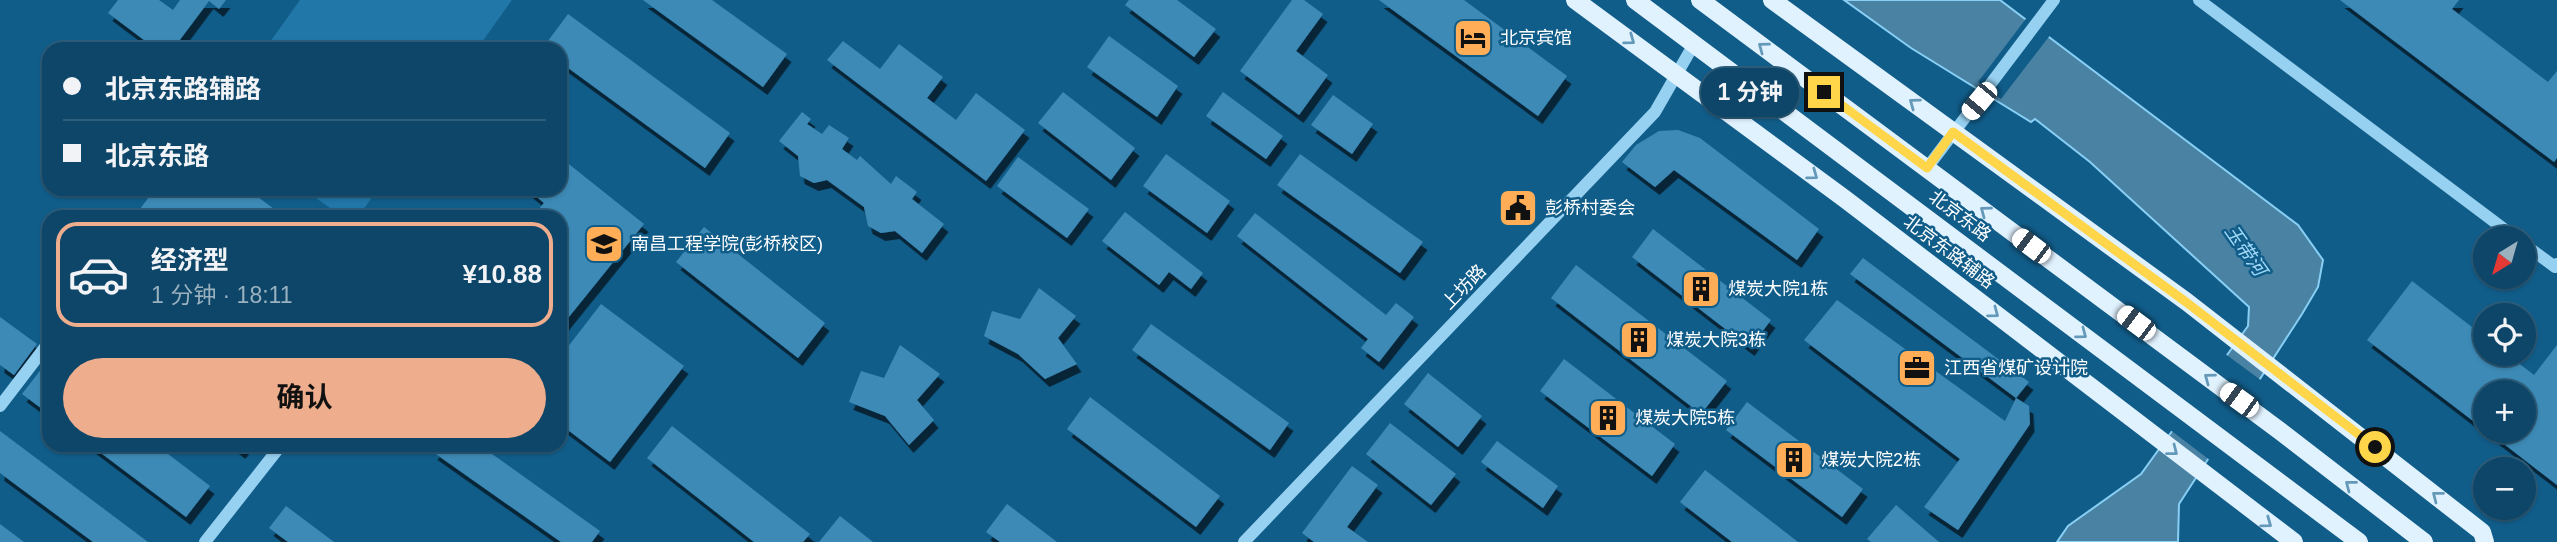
<!DOCTYPE html>
<html lang="zh">
<head>
<meta charset="utf-8">
<style>
	:root { --surface:#0d4668; --page:#1b5071; --text:#f1f3f6; --muted:#9ab1c0; --line:#2d5e7c; --accent:#eead8d }
	body { margin:0; font-family:Helvetica,"Noto Sans SC",sans-serif; background:var(--page); color:var(--text); height:100vh; display:flex; flex-direction:column; font-size:26px; white-space:nowrap }
	* { box-sizing:border-box; margin:0 }
	p { font-size:23px; color:var(--muted) }
	.icon { flex:none; width:38px; height:38px; fill:none; stroke:currentColor; stroke-width:2; stroke-linecap:round; stroke-linejoin:round }
	.map { position:relative; flex:1; overflow:hidden }
	.side { position:absolute; left:42px; top:210px; width:525px; height:242px; display:flex; flex-direction:column; background:var(--surface); border-radius:21px; box-shadow:0 2px 5px #0004,0 0 0 2px var(--line) }
	.side>* { flex:none }
	.banner { position:absolute; left:42px; top:42px; width:525px; height:154px; border-radius:21px; box-shadow:0 2px 5px #0004,0 0 0 2px var(--line); display:grid; align-content:center; height:154px; padding:0 21px; background:var(--surface) }
	.needle { width:46px; rotate:217deg }
	.fabs { position:absolute; left:2473px; top:226px; display:grid; gap:14px }
	.fabs a { display:grid; place-items:center; width:63px; height:63px; border-radius:50%; background:var(--surface); box-shadow:0 2px 5px #0004,0 0 0 2px var(--line); font-size:35px }
	.end { position:absolute; width:32px; height:32px; margin:-16px; border:9px solid #ffd54a; background:#111; box-shadow:0 0 0 4px #111 }
	.from { border-radius:50% }
	.bubble { position:absolute; height:49px; border-radius:24px; background:var(--surface); box-shadow:0 2px 5px #0004,0 0 0 2px var(--line); font-size:23px; font-weight:700; line-height:49px; text-align:center }
	.car { position:absolute; width:21px; height:42px; margin:-21px -10px; border-radius:9px; box-shadow:0 0 5px 2px #0007; background:linear-gradient(#fff 24%,#345 0 40%,#fff 0 76%,#345 0 86%,#fff 0) }
	.banner b { display:flex; align-items:center; gap:24px; height:66px; font-size:26px }
	.banner b+b { border-top:2px solid var(--line) }
	.banner i { width:18px; height:18px; background:var(--text) }
	ul { padding:12px 0 0; list-style:none }
	li { display:flex; align-items:center; gap:21px; height:105px; margin:0 14px 10px; padding:0 7px; border:4px solid transparent; border-radius:21px }
	li div { flex:1 }
	li b { display:block; font-size:26px }
	li em { font-style:normal; font-weight:700 }
	li.current { border-color:var(--accent) }
	li>.icon { width:63px; height:63px; stroke-width:1.5 }
	.action { display:flex; gap:14px; margin-top:auto; padding:14px 21px }
	.action a { flex:1; height:80px; border-radius:42px; background:var(--accent); color:#111; font-size:28px; font-weight:700; line-height:80px; text-align:center }
	.map>svg:first-child { display:block }
</style>
</head>
<body>
<div class="map">
<svg width="2557" height="542" viewBox="0 0 2557 542">
	<defs>
		<filter id="shadow"><feDropShadow dx="4.5" dy="8" stdDeviation="0" flood-color="#0009"/></filter>
	</defs>
	<rect width="100%" height="100%" fill="#115d8a"/>
	<g fill="#2077a8">
		<path d="M300,0H512L477,49H265Z"/>
		<path d="M303,189H378L358,217H343Z"/>
	</g>
	<path fill="#4a82a3" stroke="#88cff5" stroke-width="2" d="M1844,0H2000L2298,225L2323,260L2318,287L2302,314L2179,504L2178,542H2057L2068,526L2141,474L2248,326L2249,307L2090,162L2035,119L2031,122L1911,48Z"/>
	<g fill="#115d8a">
		<path d="M2028,16L2051,34L2001,99L1978,82Z"/>
		<path d="M2224,353L2262,381L2211,461L2169,429Z"/>
	</g>
	<g fill="#3e8ab6" filter="url(#shadow)">
		<path d="M118,0H159L173,10L180,0H226L219,9L209,1L173,49H156L108,13Z"/>
		<path d="M643,0H712L787,54L763,87Z"/>
		<path d="M1129,0H1177L1216,29L1194,57L1125,5Z"/>
		<path d="M1292,0H1304L1323,14L1296,51L1328,75L1299,115L1240,71Z"/>
		<path d="M1379,0H1464L1567,76L1538,116Z"/>
		<path d="M2340,0H2459L2452,9L2548,82L2557,71V158L2554,162Z"/>
		<path d="M568,14L730,133L705,168L560,62V49H542Z"/>
		<path d="M1109,36L1178,86L1157,117L1087,67Z"/>
		<path d="M843,41L880,69L899,44L943,77L927,98L956,120L976,93L1025,130L986,181L827,60Z"/>
		<path d="M1063,92L1135,148L1111,180L1038,123Z"/>
		<path d="M1223,92L1283,136L1266,159L1206,116Z"/>
		<path d="M1333,95L1373,124L1352,154L1311,125Z"/>
		<path d="M802,112L811,119L807,124L822,134L829,125L849,138L842,149L857,160L860,156L891,184L896,176L917,192L912,199L944,224L922,253L895,231L881,233L868,226L864,207L827,180L814,183L800,176L798,156L779,141Z"/>
		<path d="M1678,130L1700,138L1819,229L1797,260L1674,170L1655,187L1622,162L1636,145L1659,131Z"/>
		<path d="M1166,154L1230,201L1207,233L1143,186Z"/>
		<path d="M1300,154L1423,242L1400,273L1277,185Z"/>
		<path d="M560,157L644,224L560,328V217H532L544,203L527,189H560Z"/>
		<path d="M1018,157L1089,209L1067,238L997,186Z"/>
		<path d="M155,189H247L285,217H134Z"/>
		<path d="M1125,212L1203,273L1191,289L1169,272L1159,285L1102,241Z"/>
		<path d="M1255,213L1386,315L1396,303L1414,317L1379,362L1361,348L1368,339L1237,236Z"/>
		<path d="M704,227L825,323L798,358L676,262Z"/>
		<path d="M1653,229L1771,320L1750,348L1632,257Z"/>
		<path d="M1863,258L2029,382L2016,398L1850,274Z"/>
		<path d="M1576,265L1727,381L1701,414L1551,298Z"/>
		<path d="M2412,281L2485,337V354H2507L2534,375L2557,345V485L2486,430H2524V392H2485V430L2367,340Z"/>
		<path d="M1039,288L1076,316L1058,338L1077,364L1045,379L1018,354L984,336L992,311L1020,319Z"/>
		<path d="M1837,300L2005,421L2016,398L2029,406L2030,424L1958,530L1924,507L1960,459L1804,340Z"/>
		<path d="M601,304L684,366L610,462L560,424V357Z"/>
		<path d="M0,317L37,344L14,375L0,365Z"/>
		<path d="M1151,324L1289,423L1270,450L1132,350Z"/>
		<path d="M900,345L940,374L917,400L934,420L909,445L885,416L849,402L861,371L884,378Z"/>
		<path d="M1564,359L1675,444L1652,476L1540,391Z"/>
		<path d="M46,363L49,365V414L22,394Z"/>
		<path d="M1428,373L1482,416L1458,447L1404,404Z"/>
		<path d="M1090,397L1220,496L1196,527L1067,429Z"/>
		<path d="M1747,402L1863,489L1842,517L1726,430Z"/>
		<path d="M1390,423L1456,474L1431,505L1366,454Z"/>
		<path d="M672,426L810,534L803,542H754L647,458Z"/>
		<path d="M0,431L148,542H93L0,473Z"/>
		<path d="M1497,441L1558,486L1543,508L1481,462Z"/>
		<path d="M89,444H155L210,486L186,517Z"/>
		<path d="M232,444H246L241,451Z"/>
		<path d="M439,444H478L600,531L592,542H561L433,452Z"/>
		<path d="M1352,466L1378,485L1347,527L1368,542H1314L1302,533Z"/>
		<path d="M1705,470L1798,542H1732L1680,502Z"/>
		<path d="M1007,504L1057,542H1000L986,532Z"/>
		<path d="M1896,505L1939,542H1871L1867,539Z"/>
		<path d="M286,506L334,542H288L269,528Z"/>
		<path d="M840,516L873,542H819Z"/>
		<path d="M0,524L24,542H0Z"/>
	</g>
	<g fill="none" stroke-linecap="round" stroke-linejoin="round">
		<g stroke="#97d1f1" stroke-width="12">
			<path d="M2199,0L2516,238"/>
			<path d="M1927,168L2054,0"/>
			<path d="M2524,244L2555,267L2557,264"/>
			<path d="M0,406L49,342"/>
			<path d="M205,542L282,444"/>
			<path d="M1244,542L1655,112L1694,44"/>
		</g>
		<g stroke="#e1f2ff" stroke-width="18">
			<path d="M1575,0L1845,199L2294,542"/>
			<path d="M1635,0L2359,542"/>
			<path d="M1700,0L2280,431L2424,542"/>
			<path d="M1772,0L2187,302L2482,532L2485,542"/>
		</g>
	</g>
	<defs><path id="oneway-chevron" d="M-2-3.5L2.5 0L-2 3.5" fill="none" stroke-width="1.6" stroke-linecap="round" stroke-linejoin="round" transform="scale(1.75)"/></defs>
	<g stroke="#6499b9">
		<use href="#oneway-chevron" transform="translate(1630 40) rotate(36)"/>
		<use href="#oneway-chevron" transform="translate(1763 47) rotate(-143)"/>
		<use href="#oneway-chevron" transform="translate(1914 103) rotate(-144)"/>
		<use href="#oneway-chevron" transform="translate(1813 175) rotate(36)"/>
		<use href="#oneway-chevron" transform="translate(1985 211) rotate(-143)"/>
		<use href="#oneway-chevron" transform="translate(1994 313) rotate(37)"/>
		<use href="#oneway-chevron" transform="translate(2082 334) rotate(37)"/>
		<use href="#oneway-chevron" transform="translate(2209 378) rotate(-143)"/>
		<use href="#oneway-chevron" transform="translate(2173 451) rotate(38)"/>
		<use href="#oneway-chevron" transform="translate(2350 485) rotate(-142)"/>
		<use href="#oneway-chevron" transform="translate(2437 496) rotate(-142)"/>
		<use href="#oneway-chevron" transform="translate(2267 523) rotate(36)"/>
	</g>
	<g fill="none" stroke-linecap="round" stroke-linejoin="round">
		<path stroke="#ffd54a" stroke-width="9" d="M1824,92L1927,168L1953,132L2186,302L2375,447"/>
	</g>
	<defs>
		<g id="hotel-square" transform="scale(2.0125)"><rect x="-9" y="-9" width="18" height="18" rx="4" fill="#ffae57" stroke="#115d8a"/><path d="M-6-4.5h1.5V1H6V5H4.5V3h-9V5H-6ZM-4 0a1.8 1.8 0 1 1 3.6 0ZM.5 0V-2.5h3Q6-2.5 6 0Z" fill="#111"/></g>
		<g id="civic-square" transform="scale(2.0125)"><rect x="-9" y="-9" width="18" height="18" rx="4" fill="#ffae57" stroke="#115d8a"/><path d="M-.6-6.5H3V-4.5H.6V-3L4-1V1h2V6H-6V1h2V-1L-.6-3ZM-1.2 2.5V6h2.4V2.5Z" fill="#111"/></g>
		<g id="university-square" transform="scale(2.0125)"><rect x="-9" y="-9" width="18" height="18" rx="4" fill="#ffae57" stroke="#115d8a"/><path d="M0-5L7-2L0 1L-7-2ZM-4 1L0 2.5L4 1V4Q0 6-4 4Z" fill="#111"/></g>
		<g id="building-square" transform="scale(2.0125)"><rect x="-9" y="-9" width="18" height="18" rx="4" fill="#ffae57" stroke="#115d8a"/><path d="M-4-6H4V6H1V3H-1V6H-4ZM-2.5-4.3h1.7v1.8h-1.7ZM.8-4.3h1.7v1.8H.8ZM-2.5-1h1.7V.8h-1.7ZM.8-1h1.7V.8H.8Z" fill="#111"/></g>
		<g id="office-square" transform="scale(2.0125)"><rect x="-9" y="-9" width="18" height="18" rx="4" fill="#ffae57" stroke="#115d8a"/><path d="M-6-3h4V-5.5h4V-3h4V5H-6ZM-1-4.5V-3h2v-1.5ZM-6 0V1H6V0Z" fill="#111"/></g>
	</defs>
	<g fill-rule="evenodd">
		<use href="#hotel-square" x="1473" y="38"/>
		<use href="#civic-square" x="1518" y="208"/>
		<use href="#university-square" x="604" y="244"/>
		<use href="#building-square" x="1701" y="289"/>
		<use href="#building-square" x="1639" y="340"/>
		<use href="#office-square" x="1917" y="368"/>
		<use href="#building-square" x="1608" y="418"/>
		<use href="#building-square" x="1794" y="460"/>
	</g>
	<g text-anchor="middle" stroke-width="5" stroke-linejoin="round" paint-order="stroke">
		<g font-size="18" fill="#fff" stroke="#115d8a" text-anchor="start">
			<text x="1500" y="44">北京宾馆</text>
			<text x="1545" y="214">彭桥村委会</text>
			<text x="631" y="250">南昌工程学院(彭桥校区)</text>
			<text x="1728" y="295">煤炭大院1栋</text>
			<text x="1666" y="346">煤炭大院3栋</text>
			<text x="1944" y="374">江西省煤矿设计院</text>
			<text x="1635" y="424">煤炭大院5栋</text>
			<text x="1821" y="466">煤炭大院2栋</text>
		</g>
		<g font-size="18" fill="#fff" stroke="#115d8a">
			<text transform="translate(1960 216) rotate(37)" y="6">北京东路</text>
			<text transform="translate(1949 252) rotate(37)" y="6">北京东路辅路</text>
			<text transform="translate(1464 287) rotate(-46)" y="6">上坊路</text>
		</g>
		<g font-size="19" font-style="italic" fill="#a2daf9" stroke="#115d8a">
			<text transform="translate(2246 250) rotate(55)" y="7">玉带河</text>
		</g>
	</g>
</svg>
<div class="fabs">
<a><svg class="needle" viewBox="-14 -14 28 28"><path d="M0-13l5 13h-10z" fill="#e53935"/><path d="M0 13l5-13h-10z" fill="#9ab1c0"/></svg></a>
<a><svg class="icon" aria-label="locate" viewBox="0 0 24 24"><circle cx="12" cy="12" r="6"/><path d="M12 2v4M12 18v4M2 12h4M18 12h4"/></svg></a>
<a>+</a>
<a>−</a>
</div>
<i class="end from" style="left:2375px;top:447px"></i>
<i class="end" style="left:1824px;top:92px"></i>
<div class="bubble" style="left:1701px;top:68px;width:98px">1 分钟</div>
<i class="car" style="left:1979px;top:101px;rotate:220deg"></i>
<i class="car" style="left:2031px;top:246px;rotate:307deg"></i>
<i class="car" style="left:2136px;top:323px;rotate:307deg"></i>
<i class="car" style="left:2239px;top:400px;rotate:306deg"></i>
<div class="banner">
<b><i class="from"></i>北京东路辅路</b>
<b><i></i>北京东路</b>
</div>
<section class="side">
<ul>
<li class="current"><svg class="icon" aria-label="car" viewBox="0 0 24 24"><path d="M5 17H2v-5l4-1 3-4h7l3 4 3 1v5h-3M9 17h6M6 11h13"/><circle cx="7" cy="17" r="2"/><circle cx="17" cy="17" r="2"/></svg><div><b>经济型</b><p>1 分钟 · 18:11</p></div><em>¥10.88</em></li>
</ul>
<div class="action"><a>确认</a></div>
</section>
</div>
</body>
</html>
